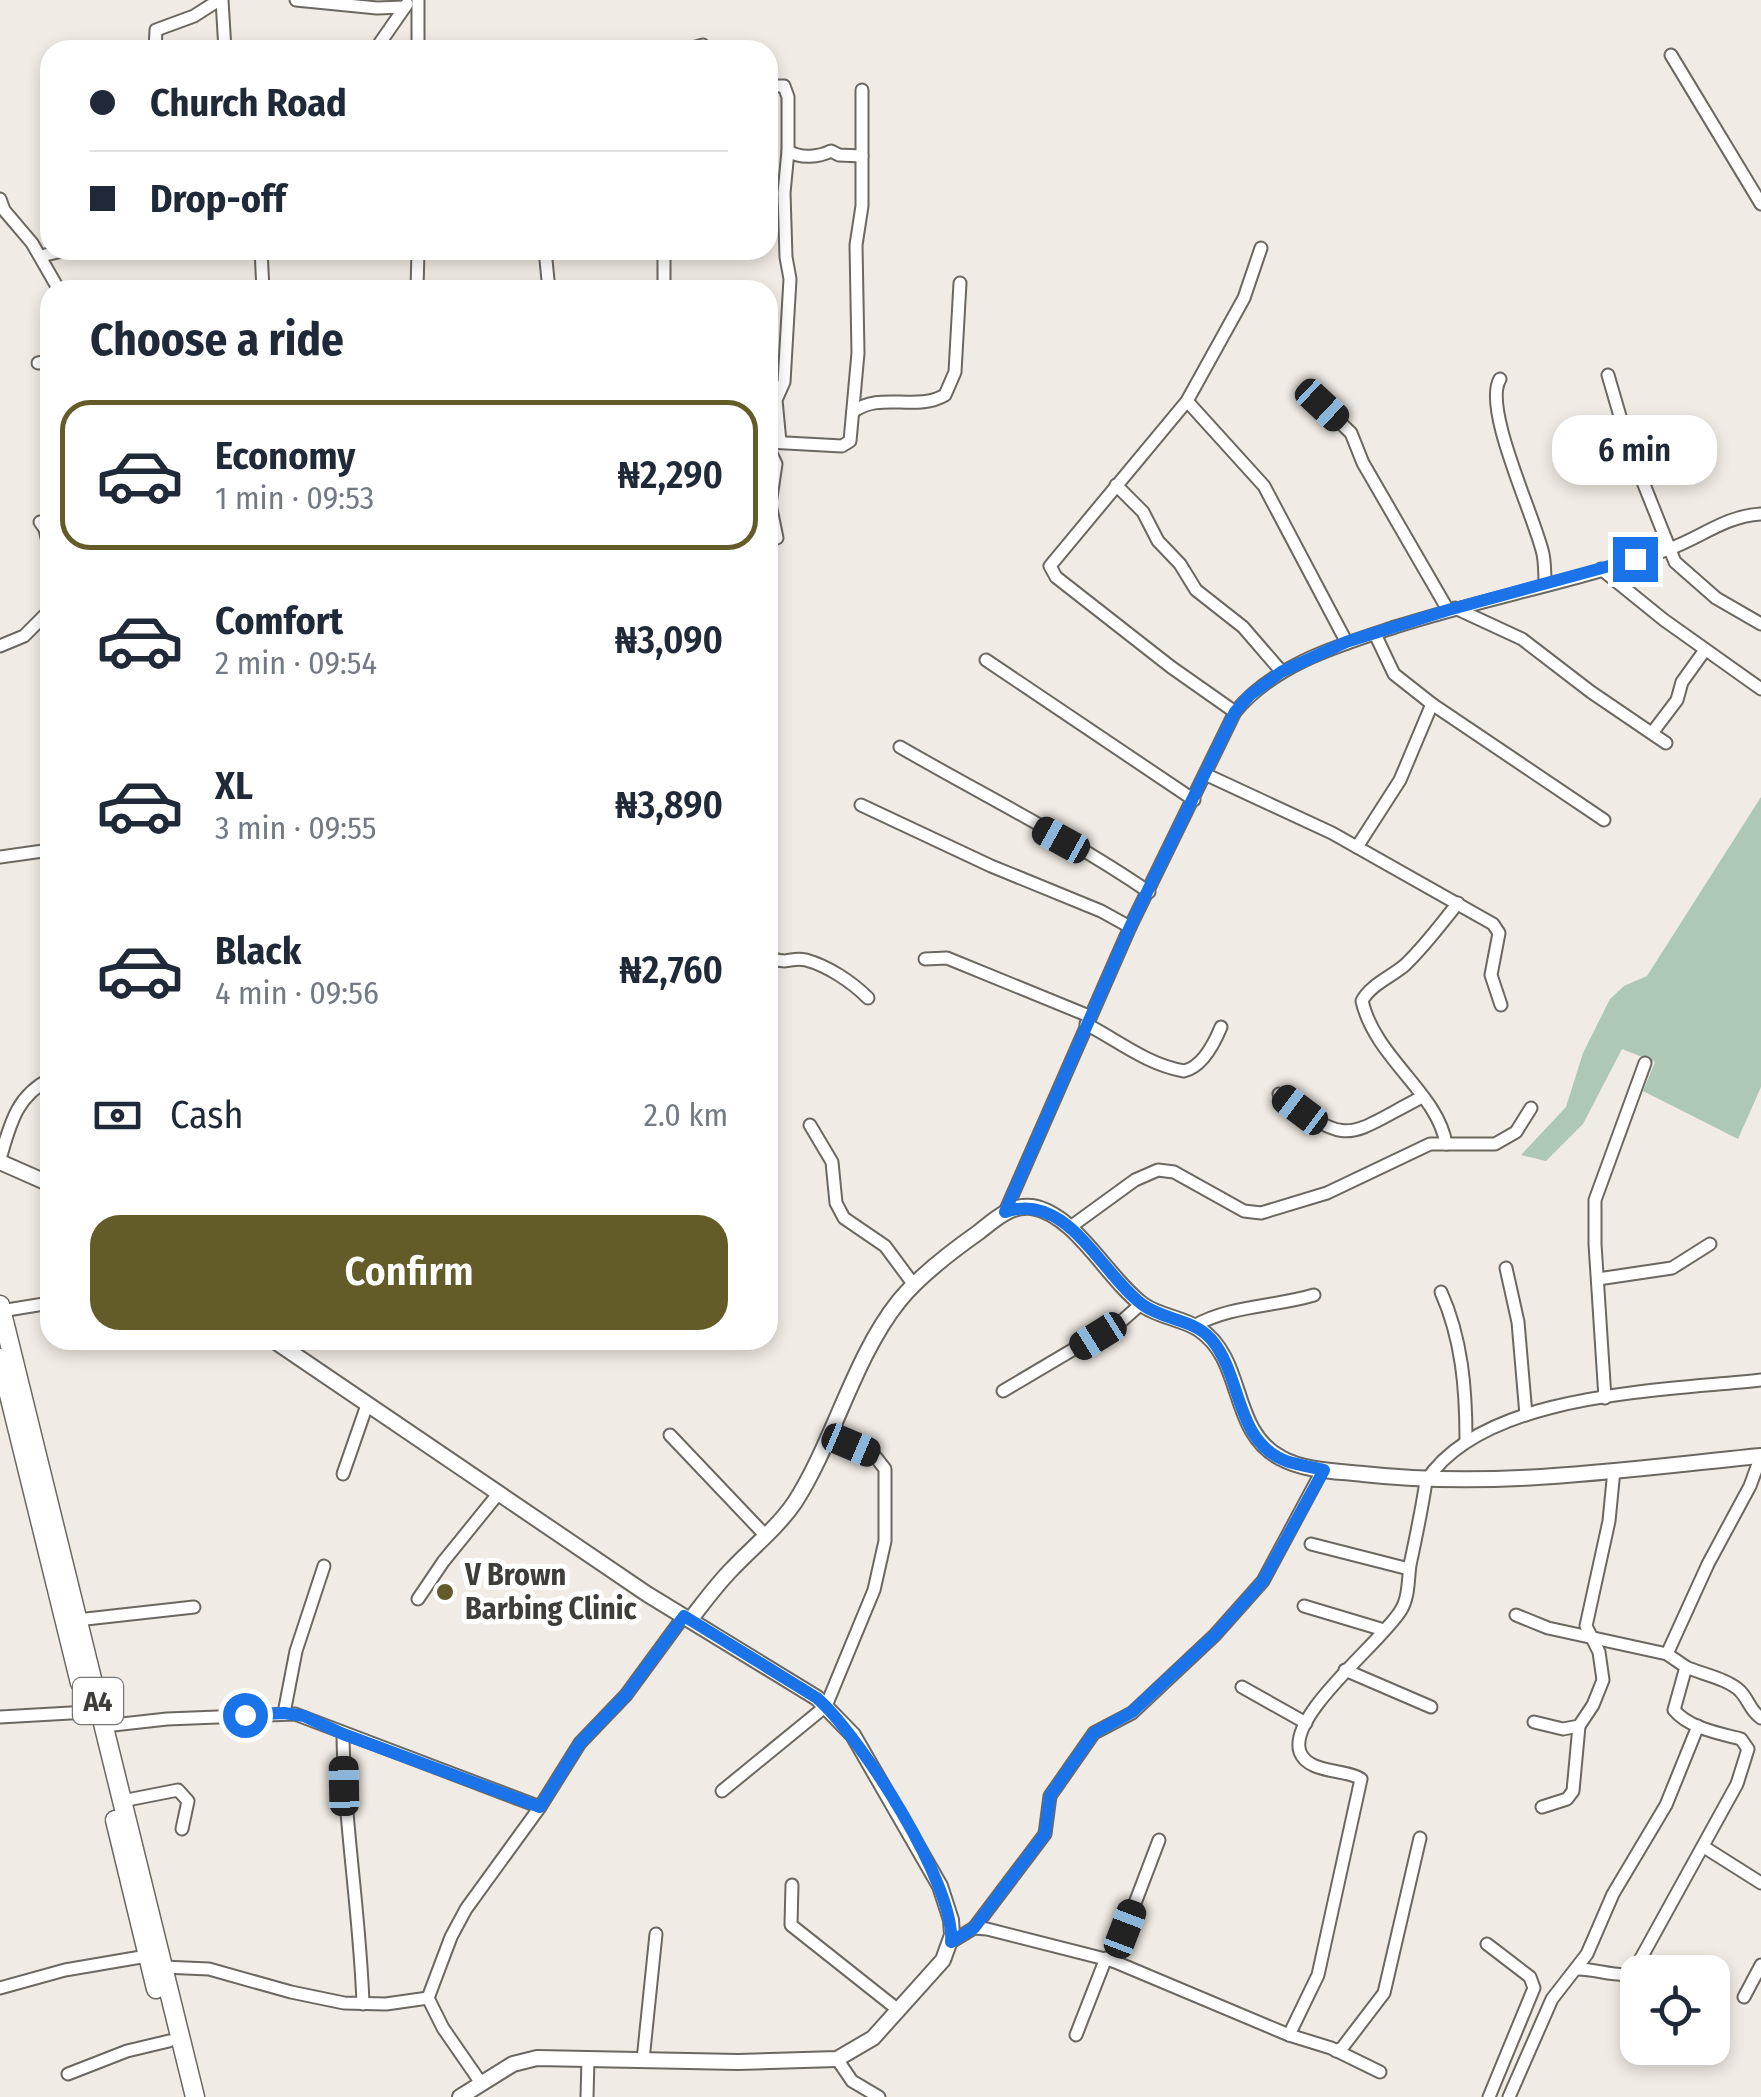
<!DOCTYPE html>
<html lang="en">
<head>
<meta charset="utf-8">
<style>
	:root { --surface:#fff; --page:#f6f6f7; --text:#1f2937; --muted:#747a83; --line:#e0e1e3; --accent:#635c28 }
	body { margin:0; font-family:"Fira Sans Condensed",sans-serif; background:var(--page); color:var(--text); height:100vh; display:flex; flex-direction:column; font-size:38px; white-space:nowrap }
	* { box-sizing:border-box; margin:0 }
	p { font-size:32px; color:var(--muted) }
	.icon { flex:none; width:55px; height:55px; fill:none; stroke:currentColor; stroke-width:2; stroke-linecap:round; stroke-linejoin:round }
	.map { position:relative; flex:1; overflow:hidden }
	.panel { position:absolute; left:40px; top:280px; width:738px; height:1070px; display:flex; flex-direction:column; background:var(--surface); border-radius:30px; box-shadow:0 5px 15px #0003 }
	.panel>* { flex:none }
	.banner { position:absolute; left:40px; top:40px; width:738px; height:220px; border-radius:30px; box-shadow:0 5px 15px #0003; display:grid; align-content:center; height:220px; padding:0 50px; background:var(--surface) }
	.fabs { position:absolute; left:1620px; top:1955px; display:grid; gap:20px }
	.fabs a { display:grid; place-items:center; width:110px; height:110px; border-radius:20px; background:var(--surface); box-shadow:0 5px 15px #0003; font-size:50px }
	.end { position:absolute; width:45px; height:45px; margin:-22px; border:12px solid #1a73e8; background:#fff; box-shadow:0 0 0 5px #fff }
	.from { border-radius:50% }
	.bubble { position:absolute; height:70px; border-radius:30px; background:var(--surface); box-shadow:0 5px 15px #0003; font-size:32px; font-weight:600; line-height:70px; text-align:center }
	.car { position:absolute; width:30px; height:60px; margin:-30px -15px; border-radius:12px; box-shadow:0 0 8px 2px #0007; background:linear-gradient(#222 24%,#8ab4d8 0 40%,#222 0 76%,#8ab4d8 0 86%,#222 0) }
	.banner b { display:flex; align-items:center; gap:35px; height:95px; font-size:38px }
	.banner b+b { border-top:2px solid var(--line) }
	.banner i { width:25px; height:25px; background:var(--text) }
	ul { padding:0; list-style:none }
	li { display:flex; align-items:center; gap:30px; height:150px; margin:0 20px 15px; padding:0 30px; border:5px solid transparent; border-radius:30px }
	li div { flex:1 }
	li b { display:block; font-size:38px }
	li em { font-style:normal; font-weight:600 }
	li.on { border-color:var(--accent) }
	li>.icon { width:90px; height:90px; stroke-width:1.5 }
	h2 { padding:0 50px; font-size:45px; line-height:120px }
	.pay { display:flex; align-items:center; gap:25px; height:110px; padding:0 50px; font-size:38px }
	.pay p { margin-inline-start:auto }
	.button { display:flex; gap:20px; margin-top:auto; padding:20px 50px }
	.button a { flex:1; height:115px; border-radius:30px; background:var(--accent); color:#fff; font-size:40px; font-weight:600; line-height:115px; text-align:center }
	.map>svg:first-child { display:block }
</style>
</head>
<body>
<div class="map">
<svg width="1761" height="2097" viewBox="0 0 1761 2097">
	<rect width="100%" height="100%" fill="#f0ebe4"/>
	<path fill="#adc8b5" d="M1761,797V1087L1738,1139L1643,1091L1655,1062L1622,1049L1583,1124L1546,1161L1521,1155L1566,1107L1583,1053L1610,999L1624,986L1647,976Z"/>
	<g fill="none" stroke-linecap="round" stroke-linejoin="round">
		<g stroke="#6b6761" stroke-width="15">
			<g id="minor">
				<path d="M222,0L225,50"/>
				<path d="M296,0L377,8L405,7"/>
				<path d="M155,50L156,30L194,16L219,0"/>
				<path d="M375,50L407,4"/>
				<path d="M418,50V0"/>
				<path d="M685,50L703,45"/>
				<path d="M1671,55L1761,204"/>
				<path d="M768,86H784L788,97V151L784,193L786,257L790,279L784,382L776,400L780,442"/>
				<path d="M788,151C801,159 819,157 831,151L839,155L862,156"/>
				<path d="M0,199L4,210L32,243L59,290"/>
				<path d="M261,250L263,290"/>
				<path d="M545,250L549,290"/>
				<path d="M664,250V290"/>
				<path d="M41,256L66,250"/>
				<path d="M417,290L418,250"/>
				<path d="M38,363L50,361"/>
				<path d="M1608,375L1629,447L1675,562L1716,598L1761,624"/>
				<path d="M1500,379C1482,408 1535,517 1543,554C1545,564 1545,575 1545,585"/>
				<path d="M1187,401L1264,486L1347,643"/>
				<path d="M1322,405L1351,433L1363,463L1448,610"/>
				<path d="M853,412C880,391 916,412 945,395L955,372L960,283"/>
				<path d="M768,442L842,446L850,441L858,353L856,245L862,206V90"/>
				<path d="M768,447L776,464L770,504L777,538"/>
				<path d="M1116,485L1143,512L1158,541L1180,564L1196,590L1243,627L1281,671"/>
				<path d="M40,522L45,529L50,551"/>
				<path d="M1601,569L1664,620L1761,689"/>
				<path d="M1455,608L1522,639L1591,692L1666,743"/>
				<path d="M1375,634L1394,674L1432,704L1604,820"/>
				<path d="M0,646L24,636L50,610"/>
				<path d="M986,660L1194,800"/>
				<path d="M1235,712L1171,667L1056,577L1050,566L1187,401L1244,298L1261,248"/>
				<path d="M1652,733L1677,700L1682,682L1705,650"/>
				<path d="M900,747C983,795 1070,838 1149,892"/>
				<path d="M1207,775L1332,833L1493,924L1499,933L1491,975L1501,1005"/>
				<path d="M861,805L991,866L1101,911L1130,927"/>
				<path d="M1357,847L1400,780L1432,704"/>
				<path d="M0,857L50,850"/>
				<path d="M768,957C791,966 790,956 806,960C828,966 852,982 868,998"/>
				<path d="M925,959L947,958L1089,1016"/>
				<path d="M1086,1024C1119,1041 1146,1064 1184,1071C1202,1067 1214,1044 1221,1027"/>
				<path d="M1279,1094C1351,1149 1346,1136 1422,1097"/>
				<path d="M810,1125L832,1162L836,1203L844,1218L885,1246L914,1285"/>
				<path d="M1446,1144C1438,1093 1375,1058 1362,1001C1370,985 1391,977 1405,965C1425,946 1441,924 1458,903"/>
				<path d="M0,1159C10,1125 16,1096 50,1079"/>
				<path d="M1005,1212L1130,927L1235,712C1275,664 1337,646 1395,627C1486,598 1580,581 1669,549C1702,537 1725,516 1761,514"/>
				<path d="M1069,1228L1135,1180L1158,1170L1174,1172L1244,1211L1261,1213L1327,1193L1430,1144H1495L1516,1132L1531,1108"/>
				<path d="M1506,1268L1518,1322L1526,1415"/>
				<path d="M1598,1279L1672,1268L1710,1244"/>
				<path d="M1441,1292C1462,1339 1466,1389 1466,1439"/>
				<path d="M1,1311L50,1303"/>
				<path d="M1194,1326C1231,1305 1274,1307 1314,1295"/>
				<path d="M1003,1391L1123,1320L1141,1304"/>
				<path d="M1605,1398L1595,1244V1200L1645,1063"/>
				<path d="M670,1435L766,1536"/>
				<path d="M343,1474L367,1405"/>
				<path d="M1311,1544L1409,1569"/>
				<path d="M418,1599L443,1562L498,1494"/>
				<path d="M1304,1606L1384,1630"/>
				<path d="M1516,1615L1548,1628L1667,1654L1686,1667L1674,1710C1689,1728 1718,1733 1741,1739L1748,1749L1737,1784L1635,1969L1632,1974C1615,1977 1596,1969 1578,1969"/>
				<path d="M77,1620L194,1607"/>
				<path d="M1667,1654L1708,1564L1750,1486L1761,1456"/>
				<path d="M1686,1667C1702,1674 1728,1679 1740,1691C1749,1700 1750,1711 1761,1718"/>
				<path d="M1345,1670L1431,1707"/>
				<path d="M1242,1687L1306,1723"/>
				<path d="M284,1713L296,1651L324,1566"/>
				<path d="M0,1717L88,1712"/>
				<path d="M1534,1722L1563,1729L1579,1726L1593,1705L1603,1680L1599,1652L1586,1626L1609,1521L1614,1470"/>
				<path d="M104,1726L167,1719L295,1714L540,1807"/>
				<path d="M343,1734C344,1824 360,1913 363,2004"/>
				<path d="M722,1791L826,1706L874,1590L885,1541V1469L874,1455L829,1435"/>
				<path d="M122,1801L178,1790L188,1801L182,1829"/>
				<path d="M1542,1807L1567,1799L1573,1791L1579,1726"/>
				<path d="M1704,1847L1761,1883"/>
				<path d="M792,1885L791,1925L897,2009"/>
				<path d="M974,1928L1045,1834L1050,1796L1094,1733L1132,1713L1215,1635L1263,1581L1323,1469"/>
				<path d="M951,1942L974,1928L987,1929L1113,1961L1289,2035L1331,2048L1380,2072"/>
				<path d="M1487,1944L1530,1977L1534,1988L1489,2097"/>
				<path d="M1113,1961L1159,1840"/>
				<path d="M163,1967L209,1969L291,1992L344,2003L386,2004L428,1998"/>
				<path d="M0,1988L65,1970L147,1956"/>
				<path d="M1744,1997L1761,1965"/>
				<path d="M428,1998L451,1937L466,1909L540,1807L580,1743L626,1695L684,1616"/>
				<path d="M428,1998L443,2028L481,2083"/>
				<path d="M1076,2035L1106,1958"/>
				<path d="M1289,2035L1318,1975L1361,1779C1348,1769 1308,1774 1300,1752C1287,1715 1383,1641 1401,1610C1409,1597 1408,1579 1410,1565C1416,1537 1422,1509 1426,1481C1484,1392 1664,1391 1761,1380"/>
				<path d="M1336,2051L1342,2048L1384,1993L1420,1838"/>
				<path d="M837,2059L852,2081L879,2097"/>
				<path d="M643,2060L656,1934"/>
				<path d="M68,2074L127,2051L169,2041"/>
				<path d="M587,2097L588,2058"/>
				<path d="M1509,2097L1552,1999L1587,1954L1613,1894L1666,1805L1698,1726"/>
			</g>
		</g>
		<g stroke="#6b6761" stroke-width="18">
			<g id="tertiary">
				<path d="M0,1162L50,1184"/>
				<path d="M273,1340L647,1594L817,1698L853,1735L940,1886L951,1920L952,1935L943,1960L873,2038L837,2059L738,2062L537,2058L513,2064L460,2097"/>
				<path d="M690,1620C704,1602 717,1584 733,1568C754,1546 778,1527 795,1502C834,1441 854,1357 899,1301C920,1275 952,1251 979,1232C994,1220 1011,1204 1032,1207C1076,1214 1108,1280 1143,1305C1160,1317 1182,1318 1199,1329C1246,1360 1229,1431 1281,1458C1304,1471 1337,1471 1363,1474C1498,1489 1626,1469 1761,1456"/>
			</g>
		</g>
		<g stroke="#6b6761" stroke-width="21">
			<g id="trunk">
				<path d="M0,1305L195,2097"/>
				<path d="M0,1358L80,1683"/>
				<path d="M115,1820L156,1989"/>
			</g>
		</g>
		<use href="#minor" stroke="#fff" stroke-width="11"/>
		<use href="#tertiary" stroke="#fff" stroke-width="14"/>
		<use href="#trunk" stroke="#fff" stroke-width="18"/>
	</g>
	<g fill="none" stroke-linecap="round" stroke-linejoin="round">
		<path stroke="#1a73e8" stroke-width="12" d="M245,1715L284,1713L304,1716L343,1734L540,1807L580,1743L626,1695L684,1616L817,1698C860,1736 956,1885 951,1942L974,1928L1045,1834L1050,1796L1094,1733L1132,1712L1215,1635L1263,1581L1324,1470C1311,1467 1298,1465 1286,1461C1234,1441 1243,1376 1211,1339C1193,1319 1164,1320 1143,1305C1101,1274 1067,1190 1005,1212L1130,927L1235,712L1250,695L1281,672L1346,642L1448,610L1635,559"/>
	</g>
	<circle fill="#635c28" stroke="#fff" stroke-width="4" cx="445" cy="1592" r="10"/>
	<g text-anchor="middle" stroke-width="10" stroke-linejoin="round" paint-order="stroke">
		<rect fill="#fff" stroke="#787775" stroke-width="2.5" x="73" y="1678" width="50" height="46" rx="8"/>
		<g font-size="28" font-weight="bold" fill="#3e3d3a">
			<text x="98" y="1711">A4</text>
		</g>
		<g font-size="30" font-weight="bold" fill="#3e3d3a" stroke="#fff" text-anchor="start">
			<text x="465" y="1585">V Brown<tspan x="465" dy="34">Barbing Clinic</tspan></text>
		</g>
	</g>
</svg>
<div class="fabs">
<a><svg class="icon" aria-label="locate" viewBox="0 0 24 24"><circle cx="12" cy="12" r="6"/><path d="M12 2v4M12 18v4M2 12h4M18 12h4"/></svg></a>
</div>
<i class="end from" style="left:245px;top:1715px"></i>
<i class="end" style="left:1635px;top:559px"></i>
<div class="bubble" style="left:1552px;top:415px;width:165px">6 min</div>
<i class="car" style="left:1322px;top:405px;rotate:133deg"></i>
<i class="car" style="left:1061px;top:840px;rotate:299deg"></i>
<i class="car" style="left:1300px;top:1110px;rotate:307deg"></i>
<i class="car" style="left:1098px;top:1336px;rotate:238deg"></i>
<i class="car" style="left:851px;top:1445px;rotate:113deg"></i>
<i class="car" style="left:344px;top:1786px;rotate:359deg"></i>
<i class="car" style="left:1125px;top:1929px;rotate:21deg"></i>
<div class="banner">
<b><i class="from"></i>Church Road</b>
<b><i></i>Drop-off</b>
</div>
<section class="panel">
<h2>Choose a ride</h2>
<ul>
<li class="on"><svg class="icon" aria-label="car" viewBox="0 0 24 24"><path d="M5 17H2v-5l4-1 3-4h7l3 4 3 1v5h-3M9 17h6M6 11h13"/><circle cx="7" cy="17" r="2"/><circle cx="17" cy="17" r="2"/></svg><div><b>Economy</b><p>1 min · 09:53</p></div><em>₦2,290</em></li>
<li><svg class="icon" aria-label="car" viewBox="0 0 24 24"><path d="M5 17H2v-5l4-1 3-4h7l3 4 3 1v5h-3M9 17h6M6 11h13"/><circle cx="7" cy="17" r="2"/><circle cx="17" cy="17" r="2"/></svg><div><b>Comfort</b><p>2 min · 09:54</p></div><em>₦3,090</em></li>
<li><svg class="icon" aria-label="car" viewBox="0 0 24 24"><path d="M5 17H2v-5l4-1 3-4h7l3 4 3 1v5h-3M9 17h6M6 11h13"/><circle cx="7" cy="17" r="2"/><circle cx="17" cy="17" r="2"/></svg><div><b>XL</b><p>3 min · 09:55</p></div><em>₦3,890</em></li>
<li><svg class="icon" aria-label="car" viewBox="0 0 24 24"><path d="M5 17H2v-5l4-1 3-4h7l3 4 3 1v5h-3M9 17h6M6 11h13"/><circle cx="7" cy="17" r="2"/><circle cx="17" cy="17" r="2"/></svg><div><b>Black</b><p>4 min · 09:56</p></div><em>₦2,760</em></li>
</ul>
<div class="pay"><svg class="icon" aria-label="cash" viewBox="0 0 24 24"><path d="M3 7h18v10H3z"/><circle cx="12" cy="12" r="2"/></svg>Cash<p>2.0 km</p></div>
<div class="button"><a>Confirm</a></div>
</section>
</div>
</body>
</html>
